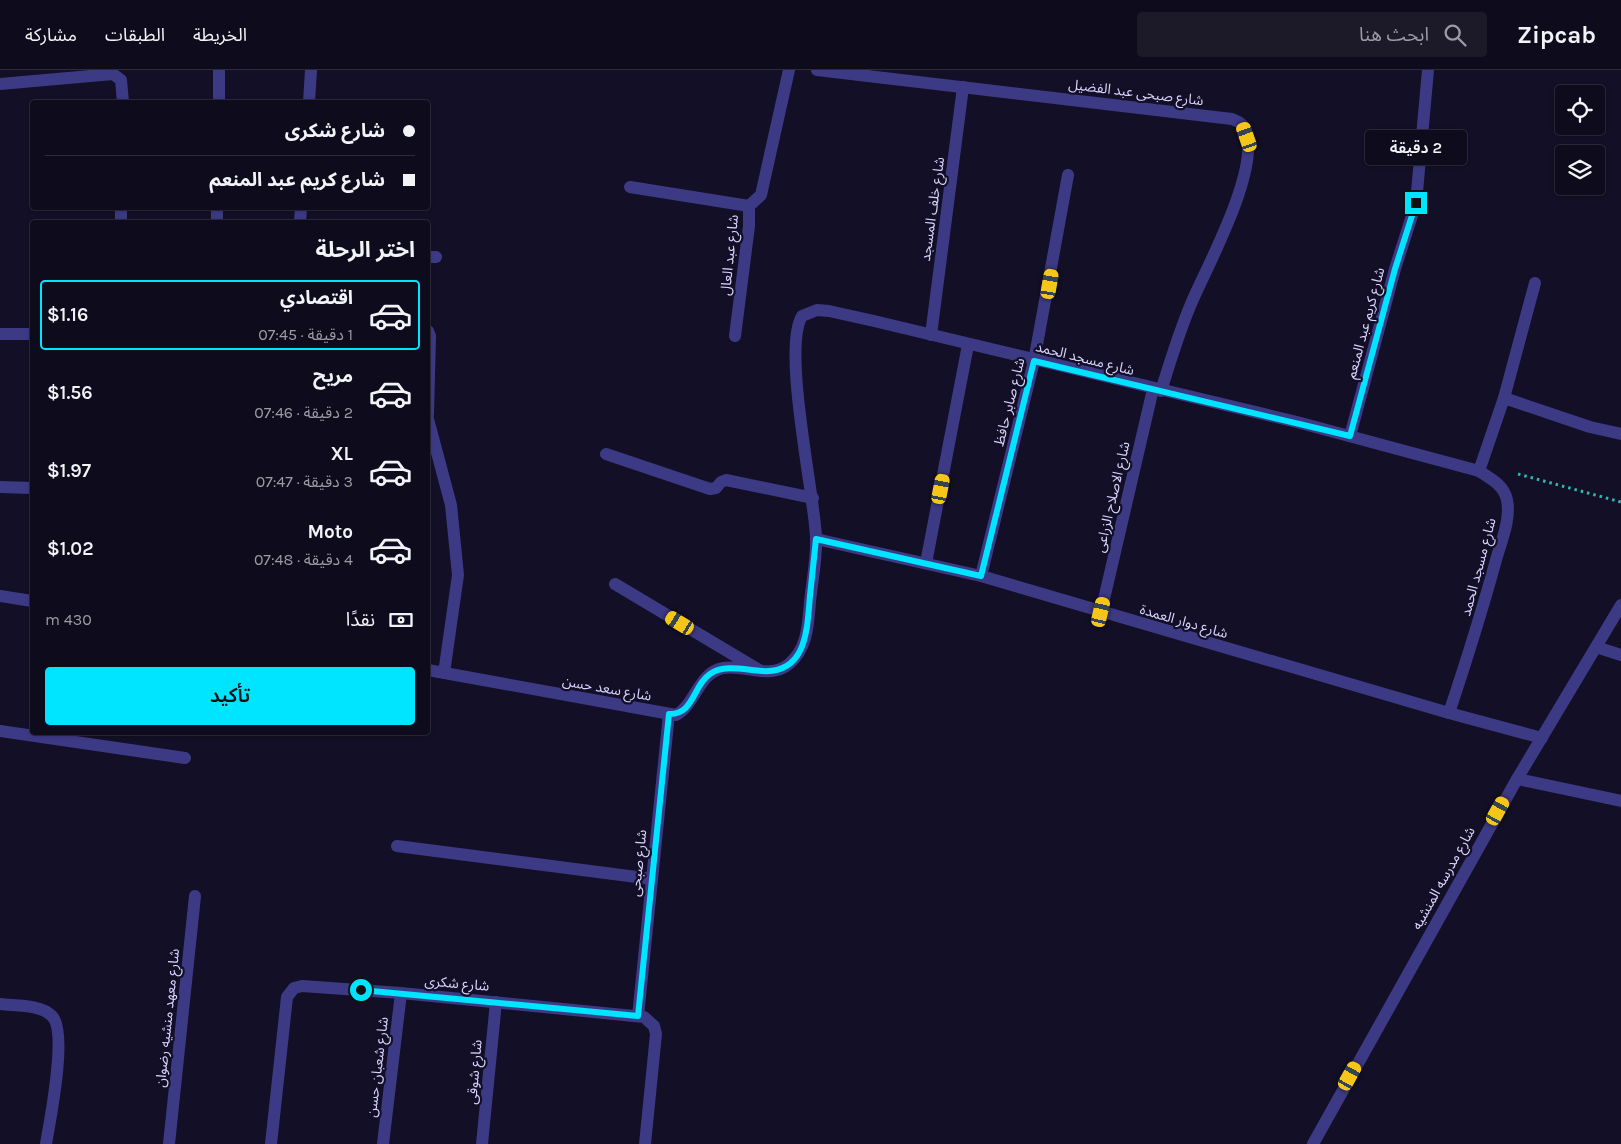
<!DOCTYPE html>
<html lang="ar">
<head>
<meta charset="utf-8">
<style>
	:root { --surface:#0e0b1c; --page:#1c1929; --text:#f1f3f6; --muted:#9b9ba3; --line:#2e2b3b; --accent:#00e5ff }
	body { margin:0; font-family:Karla,"Noto Sans Arabic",sans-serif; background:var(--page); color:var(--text); direction:rtl; height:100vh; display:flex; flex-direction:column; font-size:19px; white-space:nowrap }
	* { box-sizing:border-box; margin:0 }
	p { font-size:16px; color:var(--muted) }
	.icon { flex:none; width:28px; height:28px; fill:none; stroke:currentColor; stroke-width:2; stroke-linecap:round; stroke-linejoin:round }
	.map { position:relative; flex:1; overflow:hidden; direction:ltr }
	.drawer { position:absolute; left:30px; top:150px; width:400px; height:515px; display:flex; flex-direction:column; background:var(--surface); border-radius:5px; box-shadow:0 1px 4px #0004,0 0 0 1px var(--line); direction:rtl }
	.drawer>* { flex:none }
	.banner { position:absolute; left:30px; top:30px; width:400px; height:110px; border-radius:5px; box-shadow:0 1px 4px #0004,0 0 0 1px var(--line); direction:rtl; display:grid; align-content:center; height:110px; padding:0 15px; background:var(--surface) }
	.controls { position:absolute; left:1555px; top:15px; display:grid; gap:10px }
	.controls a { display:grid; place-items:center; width:50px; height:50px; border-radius:5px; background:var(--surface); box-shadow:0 1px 4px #0004,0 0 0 1px var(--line); font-size:25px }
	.end { position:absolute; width:22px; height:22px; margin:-11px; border:6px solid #00e5ff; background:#111; box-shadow:0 0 0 2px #111 }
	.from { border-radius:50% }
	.bubble { position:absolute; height:35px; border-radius:5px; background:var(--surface); box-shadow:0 1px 4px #0004,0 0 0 1px var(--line); font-size:16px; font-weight:600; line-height:35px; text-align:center; direction:rtl }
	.car { position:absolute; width:15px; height:30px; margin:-15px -8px; border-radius:6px; box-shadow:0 0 4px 1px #0007; background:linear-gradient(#f5c518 24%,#345 0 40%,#f5c518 0 76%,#345 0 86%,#f5c518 0) }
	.banner b { display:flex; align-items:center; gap:18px; height:48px; font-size:19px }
	.banner b+b { border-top:1px solid var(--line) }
	.banner i { width:12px; height:12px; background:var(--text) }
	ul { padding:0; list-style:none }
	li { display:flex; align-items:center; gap:15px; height:70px; margin:0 10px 8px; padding:0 5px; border:2px solid transparent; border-radius:5px }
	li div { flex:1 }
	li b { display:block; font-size:19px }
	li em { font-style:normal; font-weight:600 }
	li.on { border-color:var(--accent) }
	li>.icon { width:45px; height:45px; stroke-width:1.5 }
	h2 { padding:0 15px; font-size:22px; line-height:60px }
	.pay { display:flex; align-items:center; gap:12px; height:55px; padding:0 15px; font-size:19px }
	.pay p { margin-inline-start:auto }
	.action { display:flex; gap:10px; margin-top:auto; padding:10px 15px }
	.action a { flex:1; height:58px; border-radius:5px; background:var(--accent); color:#111; font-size:20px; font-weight:600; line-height:58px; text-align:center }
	header { display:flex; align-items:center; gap:30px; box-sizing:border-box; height:70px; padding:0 25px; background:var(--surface); border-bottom:1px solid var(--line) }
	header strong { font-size:24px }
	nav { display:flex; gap:28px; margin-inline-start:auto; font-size:18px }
	.search { width:350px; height:45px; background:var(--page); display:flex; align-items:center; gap:12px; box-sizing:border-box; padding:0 18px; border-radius:5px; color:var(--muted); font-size:19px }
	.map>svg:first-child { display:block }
</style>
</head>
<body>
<header>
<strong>Zipcab</strong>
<div class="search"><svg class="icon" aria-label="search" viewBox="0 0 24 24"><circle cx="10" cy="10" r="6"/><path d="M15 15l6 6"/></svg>ابحث هنا</div>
<nav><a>الخريطة</a><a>الطبقات</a><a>مشاركة</a></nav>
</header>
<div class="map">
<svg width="1621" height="1074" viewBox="0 0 1621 1074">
	<rect width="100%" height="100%" fill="#130f26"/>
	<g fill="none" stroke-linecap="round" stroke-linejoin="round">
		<path stroke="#2fb8b0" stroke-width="3" stroke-dasharray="2.5 4" stroke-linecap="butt" d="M1518,404L1621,432"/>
		<g stroke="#3d3a85" stroke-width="12">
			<path d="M817,0L1232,49C1237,51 1242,53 1244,58C1264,94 1206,198 1191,234C1179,262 1170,292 1161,321"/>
			<path d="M0,14L113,4L121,10L123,32"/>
			<path d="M219,32V0"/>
			<path d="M309,32L311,0"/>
			<path d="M630,117L749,136"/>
			<path d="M749,136L761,125L789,0"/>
			<path d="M121,138V152"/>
			<path d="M217,152V138"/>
			<path d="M300,152L301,138"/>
			<path d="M428,187H436"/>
			<path d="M428,261L430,266L428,344"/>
			<path d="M0,264H32"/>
			<path d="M931,265L963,17"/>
			<path d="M735,266L749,156V136"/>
			<path d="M1504,328L1590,357L1621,364"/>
			<path d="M428,349L451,435L458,505L444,603"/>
			<path d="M1350,366L1395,199L1416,133L1428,0"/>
			<path d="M606,384L710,419L716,418L721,412L726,410L813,428"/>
			<path d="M1479,401L1504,328L1535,213"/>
			<path d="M0,417L32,418"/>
			<path d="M816,469L981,506L1449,643L1542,668"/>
			<path d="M926,493L968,275"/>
			<path d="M981,506L1034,291L1068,105"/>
			<path d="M615,514L759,600"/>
			<path d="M0,526L32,531"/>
			<path d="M1101,542L1153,319"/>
			<path d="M1596,577L1621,585"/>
			<path d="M428,600L676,645C696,634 698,603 723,598C744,594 770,610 789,594C808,578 808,554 810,532C812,511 817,488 816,467C814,422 782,279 802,246L817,240L829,241L874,251L1297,352L1479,401C1491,409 1504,415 1507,430C1511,449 1501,472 1496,490C1482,541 1466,592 1449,643"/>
			<path d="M0,661L185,688"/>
			<path d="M1517,709L1621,731"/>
			<path d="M397,776L652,809"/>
			<path d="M0,934C15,936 40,934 52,946C68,962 50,1050 46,1074"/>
			<path d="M638,946L669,644"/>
			<path d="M169,1074L195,826"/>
			<path d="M271,1074L287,927L294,918L302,916L401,923L644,947L654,956L656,964L645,1074"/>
			<path d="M383,1074L401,923"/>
			<path d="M482,1074L496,932"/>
			<path d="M1313,1074L1517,709L1621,535"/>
		</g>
	</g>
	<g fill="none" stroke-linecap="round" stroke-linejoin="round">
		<path stroke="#00e5ff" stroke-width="6" d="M361,920L638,946L669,644C694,645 693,615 710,604C724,594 745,600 762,601C807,604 807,559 810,526C812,507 814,488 816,469L981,506L1034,291L1350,366L1395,199L1416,133"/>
	</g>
	<g text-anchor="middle" stroke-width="4.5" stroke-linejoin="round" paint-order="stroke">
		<g font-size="14" fill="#d9d4ff" stroke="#130f26">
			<text transform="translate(1136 22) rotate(7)" y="5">شارع صبحى عبد الفضيل</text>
			<text transform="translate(932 139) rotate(-82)" y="5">شارع خلف المسجد</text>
			<text transform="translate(729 185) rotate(-84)" y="5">شارع عبد العال</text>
			<text transform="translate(1365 253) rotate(-75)" y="5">شارع كريم عبد المنعم</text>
			<text transform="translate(1085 288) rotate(14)" y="5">شارع مسجد الحمد</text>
			<text transform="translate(1009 332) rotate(-76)" y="5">شارع صابر حافظ</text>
			<text transform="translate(1112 427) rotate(-77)" y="5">شارع الاصلاح الزراعى</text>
			<text transform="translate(1478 497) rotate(-75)" y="5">شارع مسجد الحمد</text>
			<text transform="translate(1184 551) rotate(16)" y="5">شارع دوار العمدة</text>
			<text transform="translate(607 618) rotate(10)" y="5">شارع سعد حسن</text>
			<text transform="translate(638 793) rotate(-84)" y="5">شارع صبحى</text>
			<text transform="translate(1443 808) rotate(-61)" y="5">شارع مدرسه المنشيه</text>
			<text transform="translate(457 913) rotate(5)" y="5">شارع شكرى</text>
			<text transform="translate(167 948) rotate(-84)" y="5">شارع معهد منشيه رضوان</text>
			<text transform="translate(377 997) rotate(-83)" y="5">شارع شعبان حسن</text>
			<text transform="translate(474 1002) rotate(-85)" y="5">شارع شوقى</text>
		</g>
	</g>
</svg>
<div class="controls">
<a><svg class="icon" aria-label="locate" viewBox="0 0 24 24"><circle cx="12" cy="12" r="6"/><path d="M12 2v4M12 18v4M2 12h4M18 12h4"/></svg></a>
<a><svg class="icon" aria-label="layers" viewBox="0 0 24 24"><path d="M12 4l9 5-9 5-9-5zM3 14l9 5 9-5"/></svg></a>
</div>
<i class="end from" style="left:361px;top:920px"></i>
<i class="end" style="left:1416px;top:133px"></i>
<div class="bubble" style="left:1365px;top:60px;width:102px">2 دقيقة</div>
<i class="car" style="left:1247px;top:67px;rotate:341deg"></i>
<i class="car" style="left:1050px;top:214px;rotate:10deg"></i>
<i class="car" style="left:941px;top:419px;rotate:11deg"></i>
<i class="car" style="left:1101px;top:542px;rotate:13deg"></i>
<i class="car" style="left:680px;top:553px;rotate:301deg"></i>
<i class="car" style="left:1498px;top:741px;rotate:29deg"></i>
<i class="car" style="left:1350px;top:1006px;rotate:29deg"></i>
<div class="banner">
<b><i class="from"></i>شارع شكرى</b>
<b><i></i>شارع كريم عبد المنعم</b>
</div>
<section class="drawer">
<h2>اختر الرحلة</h2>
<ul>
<li class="on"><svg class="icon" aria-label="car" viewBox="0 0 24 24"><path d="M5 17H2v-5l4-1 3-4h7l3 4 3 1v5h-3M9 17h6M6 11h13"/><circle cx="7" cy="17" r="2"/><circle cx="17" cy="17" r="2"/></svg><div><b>اقتصادي</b><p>1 دقيقة · 07:45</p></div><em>$1.16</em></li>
<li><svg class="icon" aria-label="car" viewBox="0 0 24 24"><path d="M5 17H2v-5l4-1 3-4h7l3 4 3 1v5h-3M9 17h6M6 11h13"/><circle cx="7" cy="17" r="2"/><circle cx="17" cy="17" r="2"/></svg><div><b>مريح</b><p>2 دقيقة · 07:46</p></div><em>$1.56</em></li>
<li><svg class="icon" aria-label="car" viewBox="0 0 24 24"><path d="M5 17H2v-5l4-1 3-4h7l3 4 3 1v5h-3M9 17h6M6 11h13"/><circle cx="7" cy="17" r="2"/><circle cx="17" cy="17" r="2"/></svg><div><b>XL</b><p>3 دقيقة · 07:47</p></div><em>$1.97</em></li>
<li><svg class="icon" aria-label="car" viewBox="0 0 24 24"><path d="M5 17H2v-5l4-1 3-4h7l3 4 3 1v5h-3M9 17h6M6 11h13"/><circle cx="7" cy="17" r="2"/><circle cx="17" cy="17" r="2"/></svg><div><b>Moto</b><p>4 دقيقة · 07:48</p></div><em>$1.02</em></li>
</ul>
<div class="pay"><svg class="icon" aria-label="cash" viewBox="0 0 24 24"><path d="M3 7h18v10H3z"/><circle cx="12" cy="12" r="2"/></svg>نقدًا<p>430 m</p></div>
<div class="action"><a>تأكيد</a></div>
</section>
</div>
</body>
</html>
